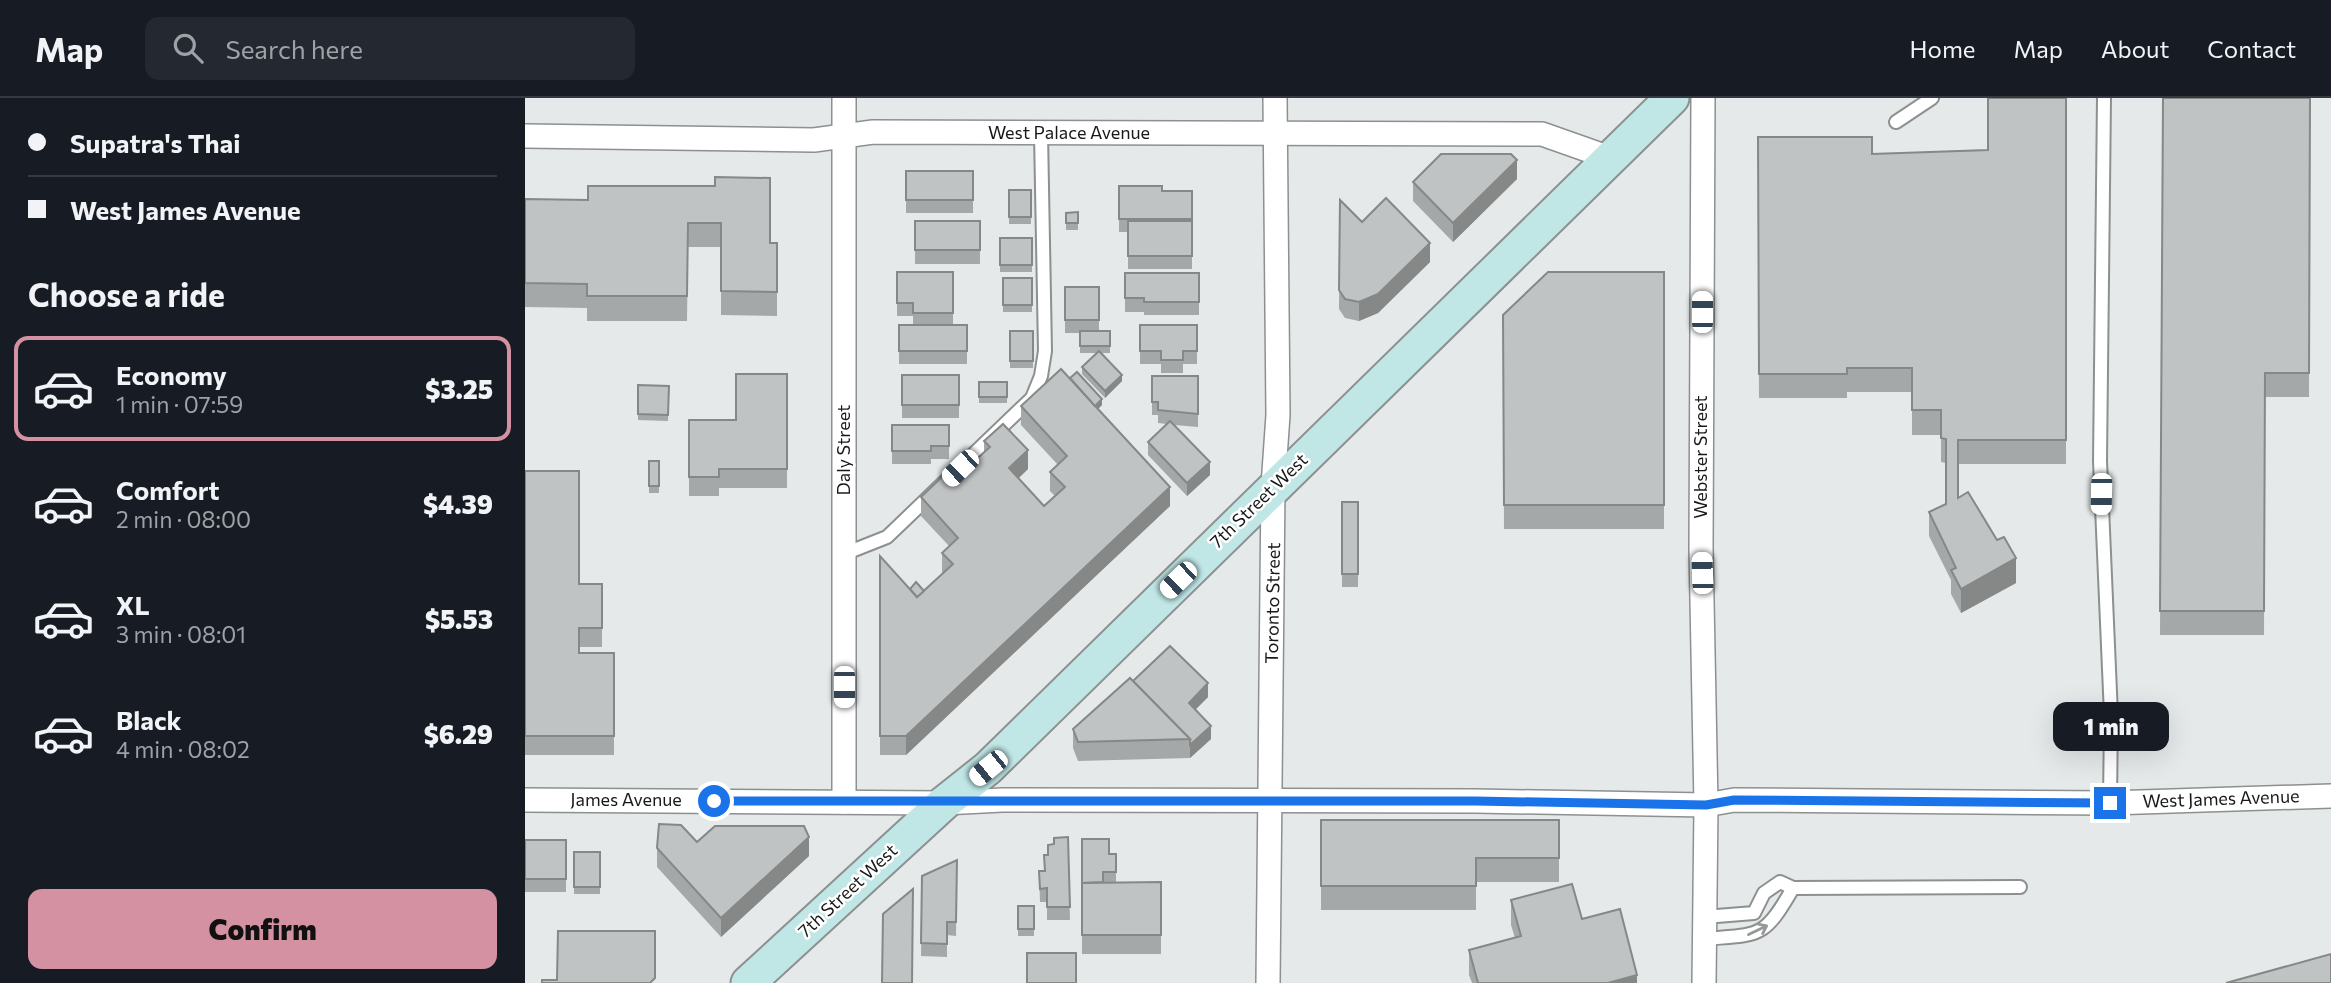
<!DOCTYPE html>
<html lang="en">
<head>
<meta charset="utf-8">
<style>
	:root { --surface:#171b24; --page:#242831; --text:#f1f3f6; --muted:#9ea1a6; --line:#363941; --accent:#d391a1 }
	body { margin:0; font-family:Commissioner,sans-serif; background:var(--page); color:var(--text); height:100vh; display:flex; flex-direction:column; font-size:26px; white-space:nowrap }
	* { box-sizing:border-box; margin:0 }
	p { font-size:23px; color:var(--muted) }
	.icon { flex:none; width:38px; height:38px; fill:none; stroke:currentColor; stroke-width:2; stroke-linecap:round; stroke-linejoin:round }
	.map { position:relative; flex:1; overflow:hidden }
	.side { display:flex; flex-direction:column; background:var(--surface); width:525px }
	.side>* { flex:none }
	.guide { display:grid; align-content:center; height:154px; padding:0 28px; background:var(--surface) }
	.end { position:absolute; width:32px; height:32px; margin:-16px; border:9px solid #1a73e8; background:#fff; box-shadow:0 0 0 4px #fff }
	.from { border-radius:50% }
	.bubble { position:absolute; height:49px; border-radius:14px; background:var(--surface); box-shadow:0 7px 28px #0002; font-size:23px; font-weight:800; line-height:49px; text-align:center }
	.car { position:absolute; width:21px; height:42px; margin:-21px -10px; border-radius:9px; box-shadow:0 0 5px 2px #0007; background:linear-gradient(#fff 24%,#345 0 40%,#fff 0 76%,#345 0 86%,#fff 0) }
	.guide b { display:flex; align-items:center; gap:24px; height:66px; font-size:26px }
	.guide b+b { border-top:2px solid var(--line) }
	.guide i { width:18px; height:18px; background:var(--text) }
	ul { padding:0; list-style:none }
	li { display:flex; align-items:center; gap:21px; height:105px; margin:0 14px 10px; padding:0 14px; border:4px solid transparent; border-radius:14px }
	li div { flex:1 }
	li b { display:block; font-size:26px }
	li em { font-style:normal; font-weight:800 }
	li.active { border-color:var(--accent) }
	li>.icon { width:63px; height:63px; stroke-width:1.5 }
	h2 { padding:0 28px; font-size:32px; line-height:84px }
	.button { display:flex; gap:14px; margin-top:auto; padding:14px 28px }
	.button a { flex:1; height:80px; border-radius:14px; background:var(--accent); color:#111; font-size:28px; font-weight:800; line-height:80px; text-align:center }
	header { display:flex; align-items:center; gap:42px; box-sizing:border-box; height:98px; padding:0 35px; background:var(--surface); border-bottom:2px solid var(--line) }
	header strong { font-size:33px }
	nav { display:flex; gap:38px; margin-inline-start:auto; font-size:24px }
	.search { width:490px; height:63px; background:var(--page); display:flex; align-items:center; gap:18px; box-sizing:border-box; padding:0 24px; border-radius:14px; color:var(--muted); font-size:26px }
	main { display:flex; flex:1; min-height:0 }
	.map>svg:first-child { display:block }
</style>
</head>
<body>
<header>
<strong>Map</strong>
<div class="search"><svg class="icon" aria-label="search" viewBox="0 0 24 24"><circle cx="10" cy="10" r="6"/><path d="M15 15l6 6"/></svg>Search here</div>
<nav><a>Home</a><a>Map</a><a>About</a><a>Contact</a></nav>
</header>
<main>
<section class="side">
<div class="guide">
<b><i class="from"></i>Supatra's Thai</b>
<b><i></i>West James Avenue</b>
</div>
<h2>Choose a ride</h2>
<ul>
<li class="active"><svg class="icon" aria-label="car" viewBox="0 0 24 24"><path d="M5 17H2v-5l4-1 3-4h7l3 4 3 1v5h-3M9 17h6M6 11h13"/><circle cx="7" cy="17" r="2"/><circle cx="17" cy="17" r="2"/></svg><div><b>Economy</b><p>1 min · 07:59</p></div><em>$3.25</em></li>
<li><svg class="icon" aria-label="car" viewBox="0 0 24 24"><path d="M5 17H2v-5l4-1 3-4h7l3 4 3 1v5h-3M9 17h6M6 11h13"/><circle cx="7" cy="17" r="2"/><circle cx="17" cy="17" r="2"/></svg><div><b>Comfort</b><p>2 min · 08:00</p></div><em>$4.39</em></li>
<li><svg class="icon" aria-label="car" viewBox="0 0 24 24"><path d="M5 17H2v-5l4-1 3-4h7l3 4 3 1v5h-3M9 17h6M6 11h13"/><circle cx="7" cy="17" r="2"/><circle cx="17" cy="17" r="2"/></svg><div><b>XL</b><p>3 min · 08:01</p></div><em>$5.53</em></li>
<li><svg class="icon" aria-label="car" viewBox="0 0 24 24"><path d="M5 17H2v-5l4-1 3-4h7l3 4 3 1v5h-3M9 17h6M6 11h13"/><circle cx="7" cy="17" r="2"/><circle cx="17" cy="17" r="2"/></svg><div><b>Black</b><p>4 min · 08:02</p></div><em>$6.29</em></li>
</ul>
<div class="button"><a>Confirm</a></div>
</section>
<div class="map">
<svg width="1806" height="885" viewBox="0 0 1806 885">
	<rect width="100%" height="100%" fill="#e5e9e9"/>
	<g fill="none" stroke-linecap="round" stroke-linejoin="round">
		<g stroke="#8c9090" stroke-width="16">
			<g id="service">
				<path d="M1579,0L1575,363L1586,617L1585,705"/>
				<path d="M1371,24L1407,0"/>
				<path d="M319,456L362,439L507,300L516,278L520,253L516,35"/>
				<path d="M1179,819L1229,815L1239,795L1255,784L1268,790L1495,789"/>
				<path d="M1178,841C1235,836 1238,842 1268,790"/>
			</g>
		</g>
		<g stroke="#8c9090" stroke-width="26">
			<g id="minor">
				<path d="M319,0V704"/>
				<path d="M1178,0L1176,451L1181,707L1179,885"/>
				<path d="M0,38L289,42L348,34L1017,36L1085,60"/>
				<path d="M0,702L419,705L477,702L950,703L1181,707L1209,702L1585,705L1806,698"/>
				<path d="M743,885L748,388L753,317L750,0"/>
			</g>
		</g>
		<g stroke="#8c9090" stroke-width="37">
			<path id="secondary" d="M223,885L419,705L463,670L1147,0"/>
		</g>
		<use href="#service" stroke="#fff" stroke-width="12"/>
		<use href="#minor" stroke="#fff" stroke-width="23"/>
		<use href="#secondary" stroke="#c0e6e6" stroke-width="33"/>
	</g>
	<g fill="#a4a8a8">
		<path d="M1541,0V366H1433V400L1491,485L1436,515L1426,496V482L1404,438V414L1421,406V365L1416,364V337H1387V294H1322V300H1234L1233,39L1347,56L1463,52Z"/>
		<path d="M1638,0H1785L1784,299H1740L1739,537H1635Z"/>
		<rect x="381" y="73" width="67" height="42"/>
		<path d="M992,81L928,144L888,103V84Z"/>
		<path d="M190,88L245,145H252V218L196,217V149H163L162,223H62V210L0,209V101L63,102Z"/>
		<path d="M594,88L637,93H667V171H603V134H594Z"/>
		<rect x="484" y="92" width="22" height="34"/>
		<path d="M815,102L837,124L905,164L853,215L834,223L820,220L814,211Z"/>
		<path d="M553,114V132H541V115Z"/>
		<rect x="390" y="123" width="65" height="43"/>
		<rect x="475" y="140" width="32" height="34"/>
		<path d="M372,174H428V227H442V266H374V227H388V218H372Z"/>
		<path d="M1139,174V431H979L978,217Z"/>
		<path d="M600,175H674V217H619V214H600Z"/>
		<rect x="478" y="180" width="29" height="34"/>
		<path d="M540,189H574V233H585V255H577L597,283L580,300L557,276V269L572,255H555V235H540Z"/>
		<path d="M615,227H672V266H658V275H636V266H615Z"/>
		<rect x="485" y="233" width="23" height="37"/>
		<path d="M262,276V390H194V398H164V322H211Z"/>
		<rect x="377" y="277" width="57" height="43"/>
		<path d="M627,278H673V329L649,327L685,377L662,398L623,357V344L642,326L633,325V317H627Z"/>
		<path d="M545,280L577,307L573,311L645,408L381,657H355V458L385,491L399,493L418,475L417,474V455L424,448L396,418V399L426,384L459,354V343L503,371L493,381L519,408L530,398L525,393V374L533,367L496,327V308Z"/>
		<rect x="454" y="284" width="28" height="21"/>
		<path d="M113,287L144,288L143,323L113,322Z"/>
		<path d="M367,327H424V361H406V366H367Z"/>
		<rect x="124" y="363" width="10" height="32"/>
		<path d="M0,373L54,486H77V549H54V555H89V657H0Z"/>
		<rect x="817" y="404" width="16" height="85"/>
		<path d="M608,583L683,599L670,612L686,641L665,660L553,663L548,650V631Z"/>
		<path d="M796,722H1034V784H951V812H796Z"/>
		<path d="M543,739L545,822H522V804H515L514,773H520L523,757L529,746Z"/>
		<path d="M557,741L584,756H591V784H636V856H557Z"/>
		<rect x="0" y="742" width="41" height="52"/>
		<path d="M172,744L284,758L196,839L132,769V750Z"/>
		<rect x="49" y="754" width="26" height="42"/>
		<path d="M432,762L431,838L422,837V859L396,858L397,778Z"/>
		<path d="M986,802L1057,821L1112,885H947L944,877V852L990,840L986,827Z"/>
		<rect x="493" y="808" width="16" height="30"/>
	</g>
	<g fill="#868888">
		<path d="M992,62V81L928,144V125Z"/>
		<path d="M905,145V164L853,215L834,223V204Z"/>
		<path d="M597,277V283L580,300V293Z"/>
		<path d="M577,301V307L566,318V311Z"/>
		<path d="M503,352V371L484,389V370Z"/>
		<path d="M685,364V377L662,398V385Z"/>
		<path d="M645,389V408L381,657V638Z"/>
		<path d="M1491,460V485L1436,515V491Z"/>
		<path d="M683,585V599L664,618V605Z"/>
		<path d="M686,628V641L665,660V647Z"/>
		<path d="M284,739V758L196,839V820Z"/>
		<path d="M1112,877V885H1083Z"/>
	</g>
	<g fill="#bfc3c3" stroke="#868888" stroke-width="2">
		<path d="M1463,0H1541V342H1433V400L1443,394L1472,442L1479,439L1491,460L1436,491L1426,472L1431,470L1404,414L1421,406V341L1416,340V312H1387V270H1322V276H1234L1233,39H1347V56L1463,52Z"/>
		<path d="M1638,0H1785L1784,275H1740L1739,513H1635Z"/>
		<path d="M916,56H986L992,62L928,125L888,84Z"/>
		<rect x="381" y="73" width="67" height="29"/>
		<path d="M190,79L245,80V145H252V194L196,193V125H163L162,198H62V186L0,185V101L63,102V88H190Z"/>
		<path d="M594,88H637V93H667V121H594Z"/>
		<rect x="484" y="92" width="22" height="27"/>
		<path d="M861,100L905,145L853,196L834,204L820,201L814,192L815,102L837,124Z"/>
		<path d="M553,114V125H541V115Z"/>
		<rect x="390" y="123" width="65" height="29"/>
		<rect x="603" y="123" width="64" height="35"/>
		<rect x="475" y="140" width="32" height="27"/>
		<path d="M372,174H428V215H388V205H372Z"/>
		<path d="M1023,174H1139V407H979L978,217Z"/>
		<path d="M600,175H674V204H619V200H600Z"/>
		<rect x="478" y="180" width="29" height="27"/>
		<rect x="540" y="189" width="34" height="33"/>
		<rect x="374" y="227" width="68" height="26"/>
		<path d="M615,227H672V253H658V262H636V253H615Z"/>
		<rect x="485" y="233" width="23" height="30"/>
		<rect x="555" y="233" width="30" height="15"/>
		<path d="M574,253L597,277L580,293L557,269Z"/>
		<path d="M536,271L645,389L381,638H355V458L392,499L428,466L417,455L433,440L396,399L419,377L426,384L465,349L459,343L478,326L503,352L484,370L519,408L540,389L525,374L542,358L496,308Z"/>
		<path d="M552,274L577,301L570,308L545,280Z"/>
		<path d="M211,276H262V371H194V379H164V322H211Z"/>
		<rect x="377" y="277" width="57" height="30"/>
		<path d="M627,278H673V316L633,312V304H627Z"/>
		<rect x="454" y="284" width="28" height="15"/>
		<path d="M113,287L144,288L143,317L113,316Z"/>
		<path d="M645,323L685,364L662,385L623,344Z"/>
		<path d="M367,327H424V348H406V353H367Z"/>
		<rect x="124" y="363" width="10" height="25"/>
		<path d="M0,373H54V486H77V530H54V555H89V638H0Z"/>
		<rect x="817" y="404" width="16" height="72"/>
		<path d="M391,484L399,493L392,499L385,491Z"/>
		<path d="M645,548L683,585L664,605L686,628L665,647V641L608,583Z"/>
		<path d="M605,580L665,641L553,644L548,631Z"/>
		<path d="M796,722H1034V760H951V788H796Z"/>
		<path d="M134,726L156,727L172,744L190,728H279L284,739L196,820L132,750Z"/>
		<path d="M543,739L545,809H522V790L515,791L514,773H520L519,757H523V747L529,746V740Z"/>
		<path d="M557,741H584V756H591V774H578V784L557,785Z"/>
		<rect x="0" y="742" width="41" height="39"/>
		<rect x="49" y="754" width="26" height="35"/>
		<path d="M432,762L431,824H422V846L396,845L397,778Z"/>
		<path d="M636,784V837H557V785Z"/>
		<path d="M1047,786L1057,821L1095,811L1112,877L1083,885H953L944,852L996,838L986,802Z"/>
		<path d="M388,791L387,885H357L358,816Z"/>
		<rect x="493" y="808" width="16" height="23"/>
		<path d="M33,833H130V880L125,885H17V882H32Z"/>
		<rect x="502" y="855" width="49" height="30"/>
		<path d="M1806,856V885H1701Z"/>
	</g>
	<defs><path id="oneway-shaft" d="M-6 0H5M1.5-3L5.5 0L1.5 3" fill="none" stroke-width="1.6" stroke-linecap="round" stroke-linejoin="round" transform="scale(1.75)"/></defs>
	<use stroke="#979797" href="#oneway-shaft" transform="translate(1233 832) rotate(-26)"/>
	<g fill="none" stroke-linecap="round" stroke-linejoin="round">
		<path stroke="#1a73e8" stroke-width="9" d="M189,703H950L1181,707L1209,702L1585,705"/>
	</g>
	<g text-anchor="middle" stroke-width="5" stroke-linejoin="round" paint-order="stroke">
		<g font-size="18" fill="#171818" stroke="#fff">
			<text x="544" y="41">West Palace Avenue</text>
			<text transform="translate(319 352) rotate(-90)" y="6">Daly Street</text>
			<text transform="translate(1176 359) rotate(-90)" y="6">Webster Street</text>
			<text transform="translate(734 403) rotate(-44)" y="6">7th Street West</text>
			<text transform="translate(748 505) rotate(-89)" y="6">Toronto Street</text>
			<text transform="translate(1696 701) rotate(-2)" y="6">West James Avenue</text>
			<text x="101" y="708">James Avenue</text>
			<text transform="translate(323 793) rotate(-43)" y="6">7th Street West</text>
		</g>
	</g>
</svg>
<i class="end from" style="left:189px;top:703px"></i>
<i class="end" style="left:1585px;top:705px"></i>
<div class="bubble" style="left:1528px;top:604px;width:116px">1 min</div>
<i class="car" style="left:1177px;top:214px;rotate:0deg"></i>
<i class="car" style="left:435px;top:370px;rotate:226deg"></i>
<i class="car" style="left:1576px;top:396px;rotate:181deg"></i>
<i class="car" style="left:1177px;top:475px;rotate:358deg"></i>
<i class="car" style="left:653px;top:482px;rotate:226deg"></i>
<i class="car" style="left:319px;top:589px;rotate:180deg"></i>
<i class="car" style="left:463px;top:670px;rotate:231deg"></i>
</div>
</main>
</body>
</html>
